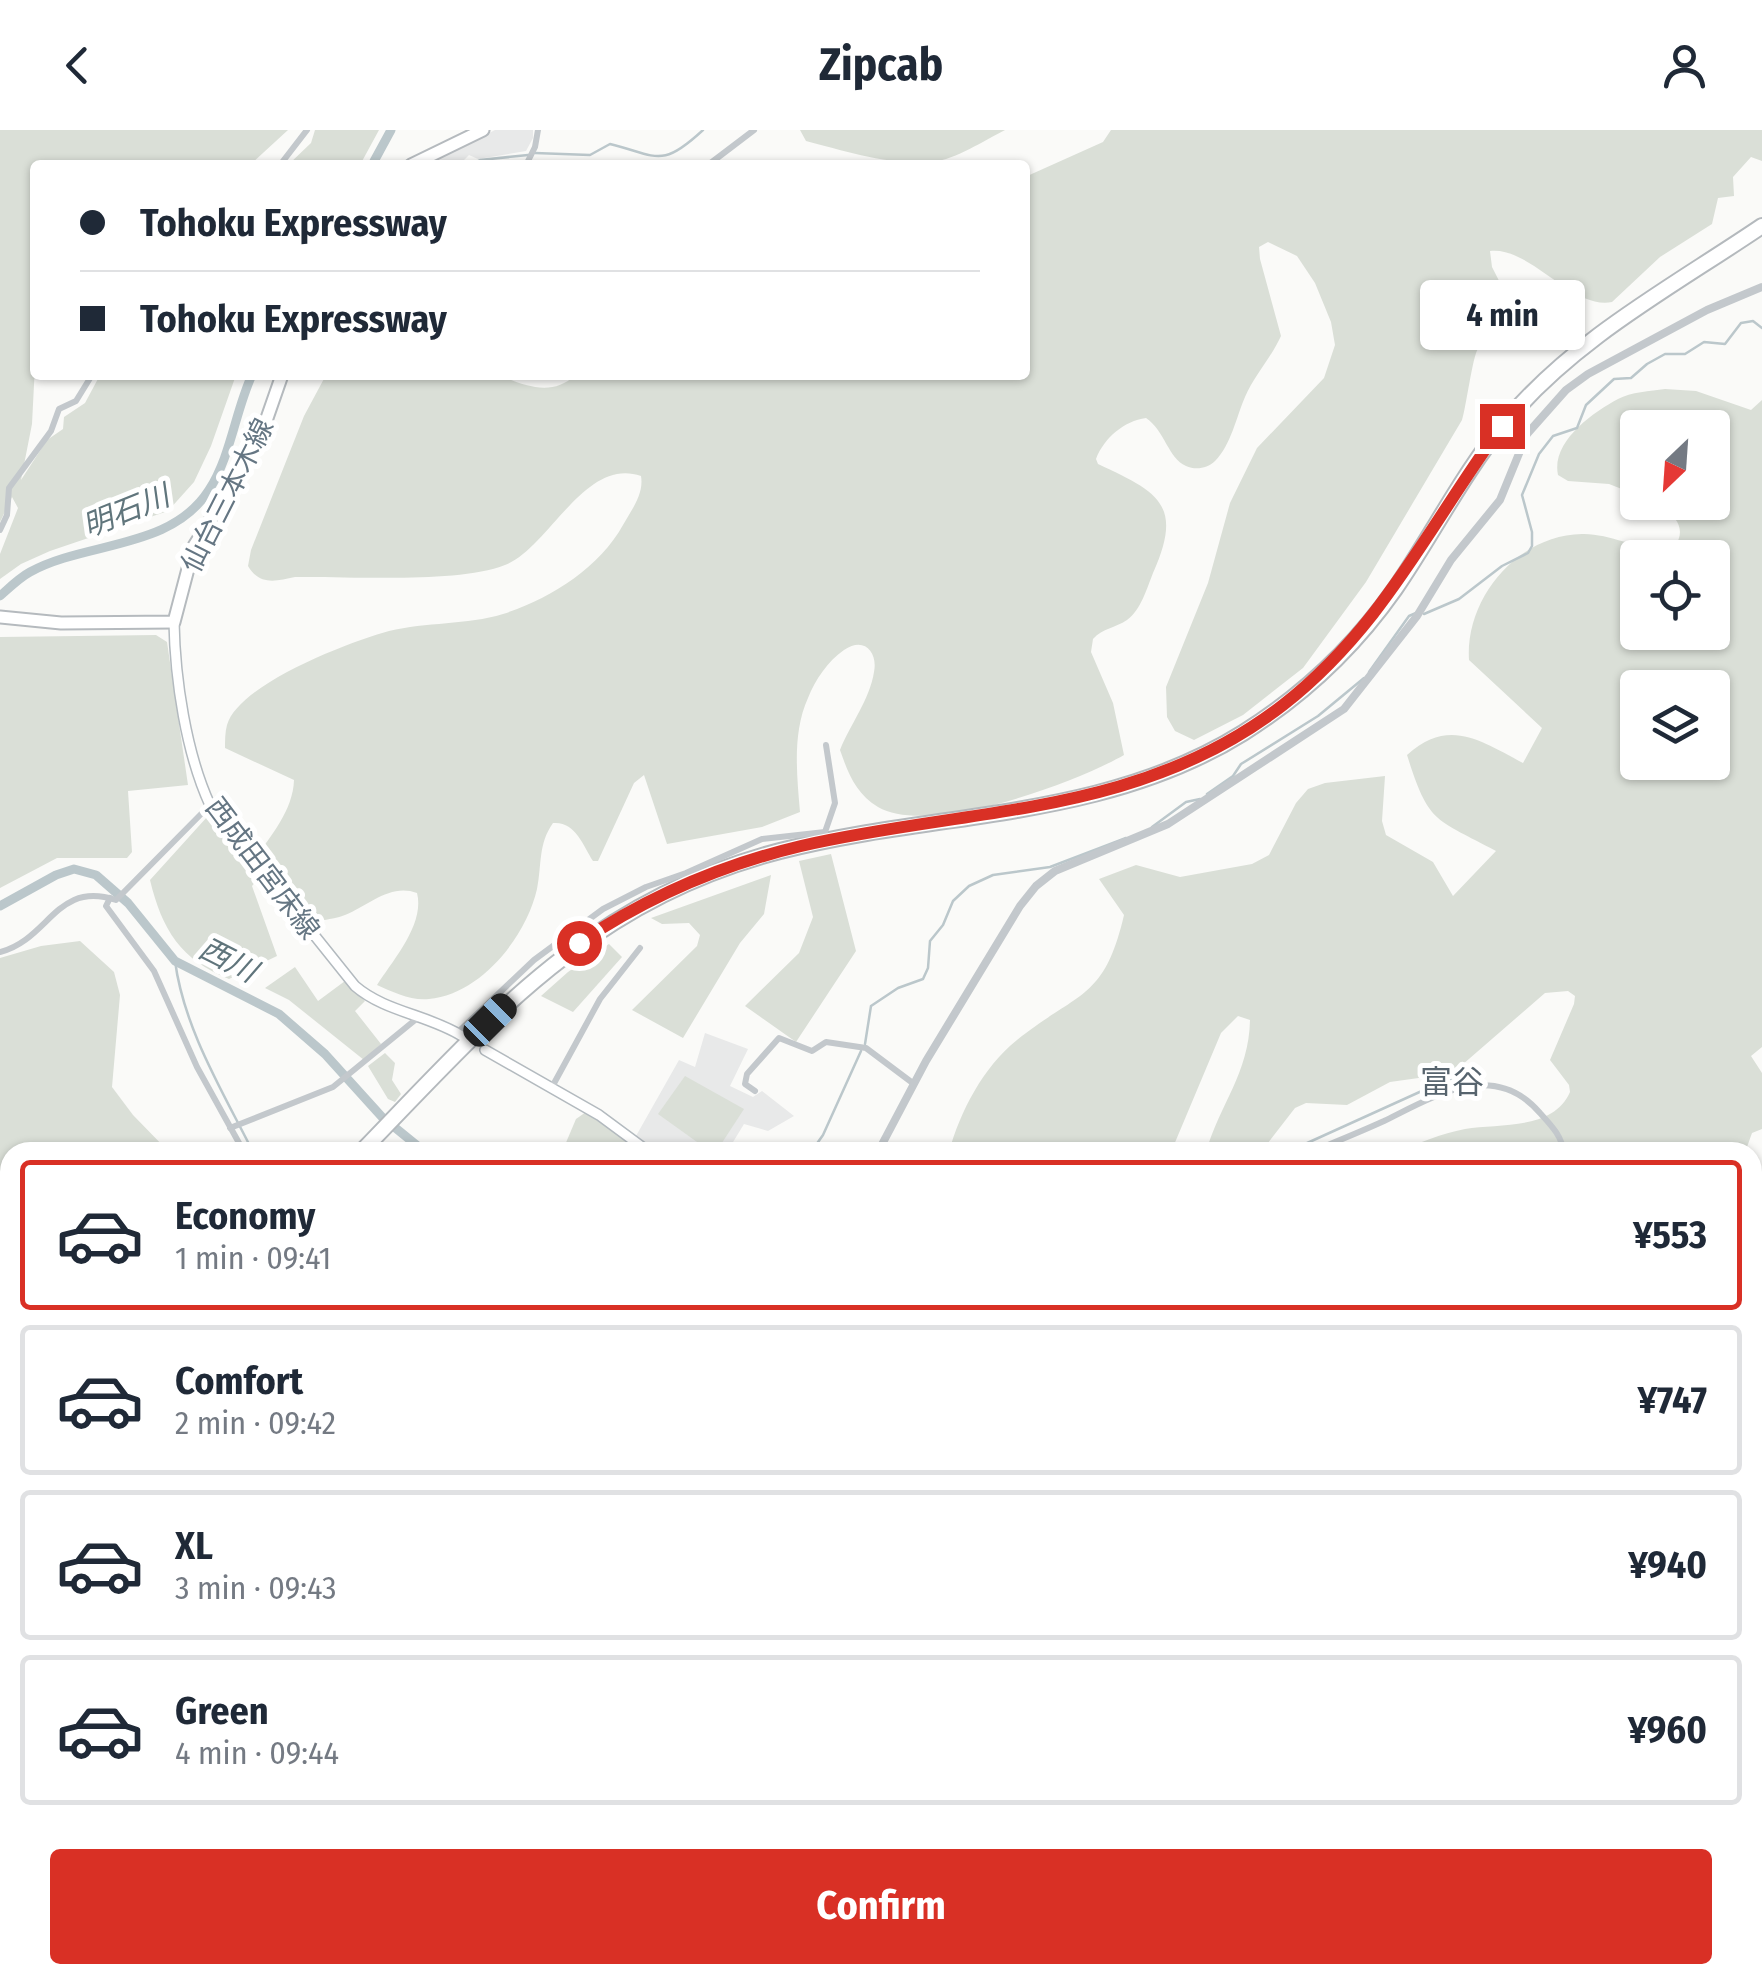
<!DOCTYPE html>
<html lang="en">
<head>
<meta charset="utf-8">
<style>
	:root { --surface:#fff; --page:#f2f2f3; --text:#1f2937; --muted:#747a83; --line:#e0e1e3; --accent:#d93025 }
	body { margin:0; font-family:"Fira Sans Condensed","Noto Sans JP",sans-serif; background:var(--page); color:var(--text); height:100vh; display:flex; flex-direction:column; font-size:38px; white-space:nowrap }
	* { box-sizing:border-box; margin:0 }
	p { font-size:32px; color:var(--muted) }
	.icon { flex:none; width:55px; height:55px; fill:none; stroke:currentColor; stroke-width:2; stroke-linecap:round; stroke-linejoin:round }
	.map { position:relative; flex:1; overflow:hidden }
	.side { position:absolute; left:0px; top:1012px; width:1762px; height:842px; display:flex; flex-direction:column; background:var(--surface); border-radius:30px 30px 0 0; box-shadow:0 2px 8px #0004 }
	.side>* { flex:none }
	.hud { position:absolute; left:30px; top:30px; width:1000px; height:220px; border-radius:10px; box-shadow:0 2px 8px #0004; display:grid; align-content:center; height:220px; padding:0 50px; background:var(--surface) }
	.needle { width:65px; rotate:205deg }
	.buttons { position:absolute; left:1620px; top:280px; display:grid; gap:20px }
	.buttons a { display:grid; place-items:center; width:110px; height:110px; border-radius:10px; background:var(--surface); box-shadow:0 2px 8px #0004; font-size:50px }
	.end { position:absolute; width:45px; height:45px; margin:-22px; border:12px solid #d93025; background:#fff; box-shadow:0 0 0 5px #fff }
	.from { border-radius:50% }
	.bubble { position:absolute; height:70px; border-radius:10px; background:var(--surface); box-shadow:0 2px 8px #0004; font-size:32px; font-weight:700; line-height:70px; text-align:center }
	.car { position:absolute; width:30px; height:60px; margin:-30px -15px; border-radius:12px; box-shadow:0 0 8px 2px #0007; background:linear-gradient(#222 24%,#8ab4d8 0 40%,#222 0 76%,#8ab4d8 0 86%,#222 0) }
	.hud b { display:flex; align-items:center; gap:35px; height:95px; font-size:38px }
	.hud b+b { border-top:2px solid var(--line) }
	.hud i { width:25px; height:25px; background:var(--text) }
	ul { padding:18px 0 0; list-style:none }
	li { display:flex; align-items:center; gap:30px; height:150px; margin:0 20px 15px; padding:0 30px; border:5px solid var(--line); border-radius:10px }
	li div { flex:1 }
	li b { display:block; font-size:38px }
	li em { font-style:normal; font-weight:700 }
	li.active { border-color:var(--accent) }
	li>.icon { width:90px; height:90px; stroke-width:1.5 }
	.primary-button { display:flex; gap:20px; margin-top:auto; padding:20px 50px }
	.primary-button a { flex:1; height:115px; border-radius:10px; background:var(--accent); color:#fff; font-size:40px; font-weight:700; line-height:115px; text-align:center }
	header { display:flex; justify-content:space-between; align-items:center; height:130px; padding:0 50px; background:var(--surface); font-size:45px; font-weight:700 }
	.map>svg:first-child { display:block }
</style>
</head>
<body>
<header><svg class="icon" aria-label="back" viewBox="0 0 24 24"><path d="M15 5l-7 7 7 7"/></svg>Zipcab<svg class="icon" aria-label="person" viewBox="0 0 24 24"><circle cx="12" cy="8" r="4"/><path d="M4 21q1-7 8-7t8 7"/></svg></header>
<div class="map">
<svg width="1762" height="1853" viewBox="0 0 1762 1853">
	<rect width="100%" height="100%" fill="#fafaf8"/>
	<g fill="#e8e9e9">
		<path d="M495,0H533V8L526,21L478,29L469,25L459,35L441,34L438,29Z"/>
		<path d="M705,903L748,919L730,956L753,967L762,961L794,986L768,1001L744,994L727,1022H658L636,1006L679,930L695,937Z"/>
	</g>
	<g fill="#dadfd7" fill-rule="evenodd">
		<path d="M0,0H288L250,35H35V235L32,294L21,350L47,310L63,299L64,287L85,273L100,245H236L211,316L194,352L168,381L50,421L21,434L0,449V424L18,378L12,367L0,392Z"/>
		<path d="M315,0H379L360,35H288L311,13Z"/>
		<path d="M800,0H1005C983,11 957,29 932,32C893,36 844,21 806,11Z"/>
		<path d="M1111,0H1762V31L1751,27L1733,47L1734,66L1718,68L1712,94L1660,127L1612,172C1572,180 1530,116 1490,121L1492,137L1517,186L1507,206C1498,210 1484,213 1478,219C1473,224 1466,278 1462,290L1366,452L1303,538L1243,585L1194,610L1175,601L1167,587L1166,557L1208,453L1230,373L1257,318L1324,248L1335,215L1331,192L1315,153L1297,126L1268,112L1259,117L1260,129L1281,206C1271,228 1254,246 1245,267C1236,288 1231,315 1215,331C1207,339 1195,340 1186,336C1168,328 1165,301 1146,288C1124,291 1104,308 1096,329L1098,334C1158,362 1184,374 1153,443C1147,458 1141,480 1127,490C1115,498 1103,498 1093,509L1091,522L1113,573L1124,625C1075,653 930,707 878,677C856,664 848,643 840,620C850,595 870,569 874,542C878,522 864,506 844,520C828,531 815,550 808,568C792,603 797,646 800,682L762,697L667,714L644,645L634,653L598,731H593C583,715 575,691 553,693C538,714 542,735 537,759C526,807 481,864 429,869C411,871 393,862 377,855C393,830 425,794 417,763C391,753 369,775 345,785C338,788 328,789 320,791L253,731C270,707 293,681 294,650L225,618C225,611 225,602 227,595C239,554 349,512 389,501C426,492 467,495 503,484C550,469 599,438 623,395C632,379 644,364 641,346C585,326 549,418 505,435C456,454 350,446 295,447C276,451 260,456 248,436L251,420L304,286L326,245H499C524,256 553,267 575,245H1025V47L1103,12Z"/>
		<path d="M1665,259L1696,261L1751,280L1762,270V917L1751,926L1762,943V999L1752,1003L1747,1017L1750,1022H1398C1420,1012 1441,1004 1465,999C1499,993 1553,1001 1570,962L1569,955L1550,930L1574,874L1575,866L1568,861L1545,863L1462,935L1440,945L1390,952L1347,975L1306,973L1295,978L1261,1022H1206C1220,974 1249,943 1250,890L1238,886L1221,903L1171,1022H949C960,982 983,937 1017,910C1078,861 1104,871 1124,785L1099,749L1136,735L1180,747L1252,734L1269,725L1296,673L1308,659L1325,653L1385,646L1382,691L1386,705L1433,732L1453,766L1496,721C1435,688 1429,695 1407,625C1449,587 1481,611 1523,633L1542,598L1469,530C1465,469 1517,405 1582,404C1612,403 1645,424 1674,418C1689,397 1673,383 1655,373L1712,372V298H1638L1637,365L1609,354L1568,351L1558,345C1551,312 1592,283 1618,269C1631,262 1650,261 1665,259ZM1638,428H1712V502H1638ZM1638,558H1712V632H1638Z"/>
		<path d="M156,505L167,512L188,655L128,661L132,722L127,728H57L0,758V507Z"/>
		<path d="M207,687L257,750L252,756L277,826L229,849C181,830 162,800 150,750Z"/>
		<path d="M831,724L856,821L796,912L745,876L799,823L813,787L799,731Z"/>
		<path d="M771,745L764,784L740,813L683,908L632,880L697,816L700,805L689,793L662,794L651,788Z"/>
		<path d="M80,811L114,842L120,865L112,957L133,985L169,1022H10V1048L0,1043V828L41,816Z"/>
		<path d="M609,814L622,827L573,882L541,866L568,842Z"/>
		<path d="M295,837L318,871L345,851L365,871L355,881L381,914L364,930L289,870L265,858Z"/>
		<path d="M385,923L395,933L392,950L401,964L395,972L388,969L368,936Z"/>
		<path d="M685,946L744,979L716,1022H711L658,984Z"/>
		<path d="M586,982L642,1022H562L576,989Z"/>
		<path d="M1752,1063L1762,1077V1223L1753,1222Z"/>
		<path d="M10,1447V1564L0,1572V1459Z"/>
		<path d="M1753,1687L1762,1695V1853H1536L1526,1845H1752Z"/>
		<path d="M250,1845H412L407,1853H261Z"/>
	</g>
	<g fill="none" stroke-linecap="round" stroke-linejoin="round">
		<g stroke="#bbc7cb" stroke-width="2.5">
			<path d="M535,23L590,25L610,14C658,26 661,39 703,0"/>
			<path d="M470,35L480,30L528,25"/>
			<path d="M1424,484L1459,469L1502,436L1528,423L1532,416V402L1522,365L1539,324L1553,306L1577,298L1586,275L1614,249L1631,248L1647,234L1665,224H1685L1704,212L1725,214L1741,193L1753,191L1762,198"/>
			<path d="M1369,542L1409,486L1416,483"/>
			<path d="M1207,664L1233,646L1241,634L1318,586L1364,548"/>
			<path d="M1152,697L1186,672L1200,669"/>
			<path d="M175,831C184,899 223,962 253,1022"/>
			<path d="M865,914L871,876L898,858L923,849L928,838L930,811L943,795L953,771L969,756L993,745L1050,737L1126,708"/>
			<path d="M1303,1020L1305,1014L1435,955L1466,945"/>
			<path d="M811,1022L823,1005L861,921"/>
			<path d="M1494,1845L1499,1853"/>
		</g>
		<g stroke="#bbc7cb" stroke-width="9">
			<path d="M372,35L391,0"/>
			<path d="M0,466C9,458 19,448 30,442C86,411 171,420 209,360C231,326 235,282 252,245"/>
			<path d="M0,776L56,745L74,739L96,745L128,773L175,831L279,884L325,924L382,987L425,1022"/>
			<path d="M1752,1464L1762,1460"/>
		</g>
		<g stroke="#b3babf" stroke-width="12">
			<g id="secondary">
				<path d="M174,492C175,549 186,623 210,675L355,856C385,882 429,885 462,906"/>
				<path d="M485,920L599,985L649,1022"/>
				<path d="M1446,1845L1463,1853"/>
			</g>
		</g>
		<g stroke="#b5babe" stroke-width="15">
			<g id="primary">
				<path d="M411,35L483,0"/>
				<path d="M0,487L61,493L174,492L194,416L258,314L282,245"/>
			</g>
		</g>
		<g stroke="#b4b9bd" stroke-width="16">
			<g id="trunk">
				<path d="M1752,1338L1762,1332"/>
				<path d="M1349,1853L1355,1845"/>
			</g>
		</g>
		<g stroke="#b4b9bd" stroke-width="18">
			<g id="motorway">
				<path d="M361,1022C492,887 589,771 780,721C935,681 1102,691 1243,603C1302,566 1355,516 1395,459C1433,404 1463,343 1506,291C1577,207 1672,157 1762,96"/>
				<path d="M0,1408L10,1398"/>
			</g>
		</g>
		<g stroke="#c3c8cc" stroke-width="6">
			<path d="M280,35L307,0"/>
			<path d="M526,35L535,17L538,0"/>
			<path d="M708,35L754,0"/>
			<path d="M0,400L7,385L9,358L51,301L59,279L76,271L92,245"/>
			<path d="M110,768L106,776L154,841L197,937L244,1022"/>
			<path d="M0,822C50,809 56,750 116,770L210,675"/>
			<path d="M457,903L534,830L603,779L646,757L686,743L762,709L825,702L835,673L826,615"/>
			<path d="M552,957L600,869L640,818"/>
			<path d="M755,961L745,954L747,944L779,908L812,921L826,912L866,918L914,954"/>
			<path d="M230,998L333,957L420,886"/>
			<path d="M1311,1022C1335,1012 1360,1002 1384,991C1435,966 1494,929 1540,983C1550,994 1563,1007 1563,1022"/>
			<path d="M1752,1267L1762,1256"/>
			<path d="M1752,1324L1762,1321"/>
			<path d="M628,1845L642,1853"/>
			<path d="M684,1845L685,1853"/>
			<path d="M723,1845L727,1853"/>
			<path d="M942,1845L943,1853"/>
			<path d="M971,1845V1853"/>
			<path d="M1022,1845L1023,1853"/>
			<path d="M1086,1845L1096,1853"/>
			<path d="M1174,1845L1175,1853"/>
			<path d="M634,1847L652,1845"/>
			<path d="M312,1853L327,1845"/>
			<path d="M703,1853L706,1845"/>
			<path d="M862,1853L868,1845"/>
			<path d="M1057,1853L1064,1845"/>
		</g>
		<g stroke="#c3c8cc" stroke-width="8">
			<path d="M878,1022L926,931L1020,776L1036,756L1055,741L1168,694L1344,579L1417,486L1451,430L1500,370L1527,304L1566,260L1588,244L1707,180L1762,157"/>
			<path d="M240,1845L260,1853"/>
			<path d="M568,1845V1853"/>
			<path d="M997,1845V1853"/>
			<path d="M40,1853L43,1845"/>
			<path d="M782,1853L790,1845"/>
		</g>
		<use href="#secondary" stroke="#fff" stroke-width="9"/>
		<use href="#primary" stroke="#fff" stroke-width="11"/>
		<use href="#trunk" stroke="#fff" stroke-width="12"/>
		<use href="#motorway" stroke="#fff" stroke-width="14"/>
	</g>
	<g fill="none" stroke-linecap="round" stroke-linejoin="round">
		<path stroke="#d93025" stroke-width="12" d="M579,813C647,767 721,735 801,716C969,677 1139,687 1283,575C1384,496 1429,395 1502,296"/>
	</g>
	<g text-anchor="middle" stroke-width="10" stroke-linejoin="round" paint-order="stroke">
		<g font-size="28" fill="#657683" stroke="#fff">
			<text transform="translate(227 365) rotate(-63)" y="10">仙台三本木線</text>
			<text transform="translate(263 738) rotate(53)" y="10">西成田宮床線</text>
		</g>
		<g font-size="30" font-style="italic" fill="#60757c" stroke="#fff">
			<text transform="translate(126 381) rotate(-22)" y="10">明石川</text>
			<text transform="translate(228 830) rotate(27)" y="10">西川</text>
		</g>
		<g font-size="32" fill="#57646e" stroke="#fff">
			<text x="1452" y="963">富谷</text>
		</g>
	</g>
</svg>
<div class="buttons">
<a><svg class="needle" viewBox="-14 -14 28 28"><path d="M0-13l5 13h-10z" fill="#e53935"/><path d="M0 13l5-13h-10z" fill="#747a83"/></svg></a>
<a><svg class="icon" aria-label="locate" viewBox="0 0 24 24"><circle cx="12" cy="12" r="6"/><path d="M12 2v4M12 18v4M2 12h4M18 12h4"/></svg></a>
<a><svg class="icon" aria-label="layers" viewBox="0 0 24 24"><path d="M12 4l9 5-9 5-9-5zM3 14l9 5 9-5"/></svg></a>
</div>
<i class="end from" style="left:579px;top:813px"></i>
<i class="end" style="left:1502px;top:296px"></i>
<div class="bubble" style="left:1420px;top:150px;width:165px">4 min</div>
<i class="car" style="left:490px;top:890px;rotate:45deg"></i>
<div class="hud">
<b><i class="from"></i>Tohoku Expressway</b>
<b><i></i>Tohoku Expressway</b>
</div>
<section class="side">
<ul>
<li class="active"><svg class="icon" aria-label="car" viewBox="0 0 24 24"><path d="M5 17H2v-5l4-1 3-4h7l3 4 3 1v5h-3M9 17h6M6 11h13"/><circle cx="7" cy="17" r="2"/><circle cx="17" cy="17" r="2"/></svg><div><b>Economy</b><p>1 min · 09:41</p></div><em>¥553</em></li>
<li><svg class="icon" aria-label="car" viewBox="0 0 24 24"><path d="M5 17H2v-5l4-1 3-4h7l3 4 3 1v5h-3M9 17h6M6 11h13"/><circle cx="7" cy="17" r="2"/><circle cx="17" cy="17" r="2"/></svg><div><b>Comfort</b><p>2 min · 09:42</p></div><em>¥747</em></li>
<li><svg class="icon" aria-label="car" viewBox="0 0 24 24"><path d="M5 17H2v-5l4-1 3-4h7l3 4 3 1v5h-3M9 17h6M6 11h13"/><circle cx="7" cy="17" r="2"/><circle cx="17" cy="17" r="2"/></svg><div><b>XL</b><p>3 min · 09:43</p></div><em>¥940</em></li>
<li><svg class="icon" aria-label="car" viewBox="0 0 24 24"><path d="M5 17H2v-5l4-1 3-4h7l3 4 3 1v5h-3M9 17h6M6 11h13"/><circle cx="7" cy="17" r="2"/><circle cx="17" cy="17" r="2"/></svg><div><b>Green</b><p>4 min · 09:44</p></div><em>¥960</em></li>
</ul>
<div class="primary-button"><a>Confirm</a></div>
</section>
</div>
</body>
</html>
